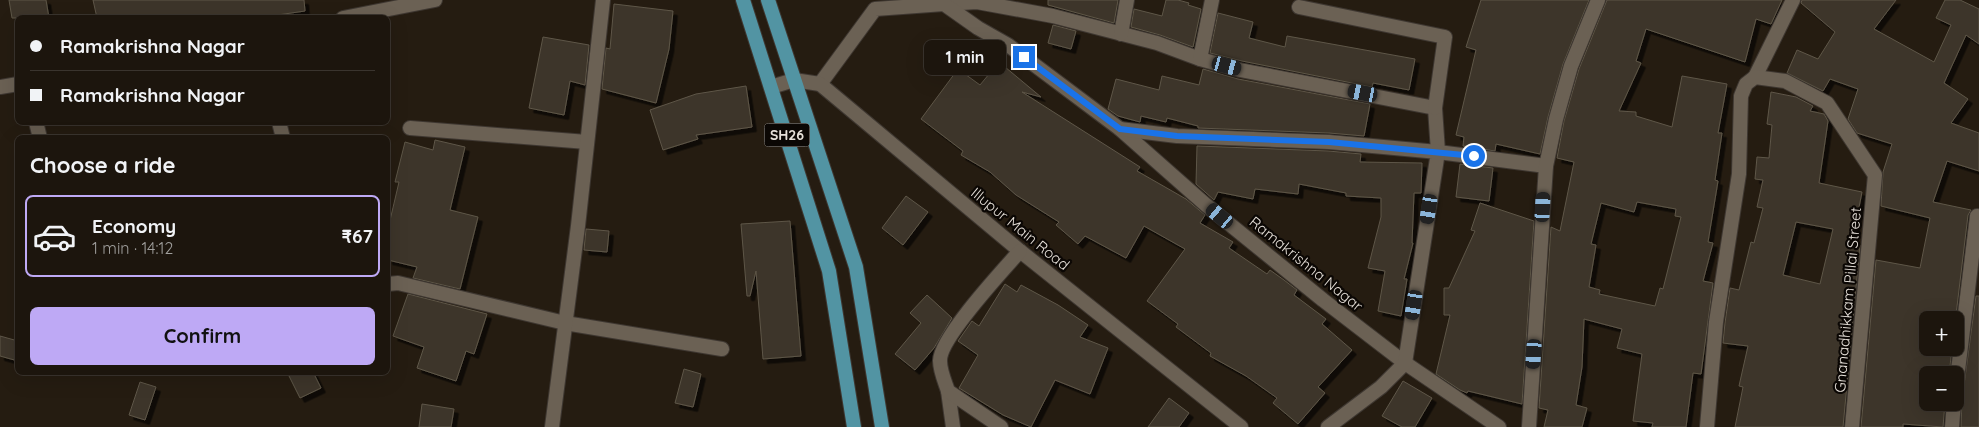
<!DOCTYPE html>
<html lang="en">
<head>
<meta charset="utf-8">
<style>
	:root { --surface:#1c150d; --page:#251e16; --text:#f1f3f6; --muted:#a09f9d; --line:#3a342e; --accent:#bea9f5 }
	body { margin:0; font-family:Quicksand,sans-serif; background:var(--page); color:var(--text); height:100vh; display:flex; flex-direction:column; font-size:19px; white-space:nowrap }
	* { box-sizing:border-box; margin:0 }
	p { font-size:16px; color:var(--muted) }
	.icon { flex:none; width:28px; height:28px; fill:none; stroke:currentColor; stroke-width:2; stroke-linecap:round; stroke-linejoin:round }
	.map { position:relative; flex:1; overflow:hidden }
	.sheet { position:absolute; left:15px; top:135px; width:375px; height:240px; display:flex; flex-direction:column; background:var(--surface); border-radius:8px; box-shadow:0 5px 20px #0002,0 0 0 1px var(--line) }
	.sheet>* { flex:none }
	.hud { position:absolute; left:15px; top:15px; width:375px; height:110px; border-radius:8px; box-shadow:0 5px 20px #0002,0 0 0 1px var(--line); display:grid; align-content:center; height:110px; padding:0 15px; background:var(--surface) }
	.tools { position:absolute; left:1919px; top:311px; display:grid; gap:10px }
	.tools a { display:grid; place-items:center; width:45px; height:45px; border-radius:8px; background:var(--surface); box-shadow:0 5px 20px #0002,0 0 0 1px var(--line); font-size:25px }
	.end { position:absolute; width:22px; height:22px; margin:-11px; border:6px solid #1a73e8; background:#fff; box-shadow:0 0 0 2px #fff }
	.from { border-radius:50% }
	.bubble { position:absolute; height:35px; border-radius:8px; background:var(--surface); box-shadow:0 5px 20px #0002,0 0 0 1px var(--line); font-size:16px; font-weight:700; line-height:35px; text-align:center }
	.car { position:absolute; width:15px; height:30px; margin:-15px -8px; border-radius:6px; box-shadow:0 0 4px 1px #0007; background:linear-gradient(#222 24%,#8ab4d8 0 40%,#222 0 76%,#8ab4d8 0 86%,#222 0) }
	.hud b { display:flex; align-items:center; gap:18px; height:48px; font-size:19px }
	.hud b+b { border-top:1px solid var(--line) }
	.hud i { width:12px; height:12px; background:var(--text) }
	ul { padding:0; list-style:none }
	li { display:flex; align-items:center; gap:15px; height:82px; margin:0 10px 8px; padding:0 5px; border:2px solid transparent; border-radius:8px }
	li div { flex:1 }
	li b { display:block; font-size:19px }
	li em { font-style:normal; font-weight:700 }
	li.selected { border-color:var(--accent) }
	li>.icon { width:45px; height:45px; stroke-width:1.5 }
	h2 { padding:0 15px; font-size:22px; line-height:60px }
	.button { display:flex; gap:10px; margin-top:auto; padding:10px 15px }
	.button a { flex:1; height:58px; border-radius:8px; background:var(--accent); color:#111; font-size:20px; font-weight:700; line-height:58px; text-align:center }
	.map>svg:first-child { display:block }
</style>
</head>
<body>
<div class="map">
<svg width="1979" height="427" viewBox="0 0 1979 427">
	<defs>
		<filter id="shadow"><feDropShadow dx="4.5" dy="4.5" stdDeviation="0" flood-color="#0009"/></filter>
	</defs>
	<rect width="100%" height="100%" fill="#251c11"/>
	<g fill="#3d3529" stroke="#5e5648" fill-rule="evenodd" filter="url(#shadow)">
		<path d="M9,0H46L49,18H12Z"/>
		<path d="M93,0H304L305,11L257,18H97Z"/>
		<path d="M1048,0H1118L1114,23L1048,5Z"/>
		<path d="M1166,0H1178L1189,3L1188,5L1201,9L1193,47L1160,35L1131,27L1134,9L1162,16Z"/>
		<path d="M1481,0H1589L1563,64L1548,117L1540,154L1496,144L1495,151L1463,146L1464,137L1456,135L1476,50L1466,47Z"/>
		<path d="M1607,0H1782L1771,24L1756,19L1745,62L1646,29L1636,61L1641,63L1619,111L1636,112V116L1672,127L1682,76L1727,84L1718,133H1722L1715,180L1718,181L1708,242L1713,243L1703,281L1713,283L1701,374L1693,373L1686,427H1652L1653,423L1633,421L1642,354L1617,348L1622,329L1584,319L1582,367L1576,405L1587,408L1582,427H1544L1548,410L1539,408L1551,227L1560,231L1574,162L1557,158L1564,121L1579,69ZM1637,202L1676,209L1675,216L1681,217L1663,289L1660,288L1655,306L1599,294L1600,290L1589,287L1596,245L1591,244L1601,203L1634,212Z"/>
		<path d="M1802,0H1896L1874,29L1934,62L1951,25L1936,18L1945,0H1960L1979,9V44L1966,35L1944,83L1968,99L1951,123L1979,133V171L1947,161L1933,202L1971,210L1968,215L1955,323V320H1928V348H1952L1949,375H1928V402H1945L1943,427L1903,424V427H1861L1876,260L1920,268L1930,218L1881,206L1883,172L1892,144L1857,133L1848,119L1858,89L1830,79L1823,91L1787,73L1797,50L1818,59L1835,32L1801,3Z"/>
		<path d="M614,4L673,11L669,49L656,103L602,89L606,48L610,49Z"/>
		<path d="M1218,13L1253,22L1249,38L1285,47L1287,36L1415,59L1409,90L1373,83L1372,87L1242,61L1210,53Z"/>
		<path d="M1053,25L1076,31L1071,49L1048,43Z"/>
		<path d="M543,37L589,45L585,85L570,81L564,115L529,108Z"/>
		<path d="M999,62L1041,97L1022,92L1140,167L1137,171L1186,199L1205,215L1200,223L1233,242L1229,248L1267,274L1270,270L1284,280L1297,290L1294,295L1326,319L1322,324L1352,350L1318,387L1325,393L1298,424L1273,403L1277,398L1246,376L1210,356L1211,353L1176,327L1178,324L1147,301L1185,249L1144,226L1126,258L1085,236L1078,244L1056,225L1059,222L1016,195L990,172L961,155L963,151L921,119L958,69L980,85Z"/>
		<path d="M1203,69L1238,79L1370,104L1364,136L1329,133L1198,128V126L1167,118L1166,122L1141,116L1140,122L1118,116L1108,109L1116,79L1159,90L1162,76L1199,85Z"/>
		<path d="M746,86L752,127L696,135L698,139L663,150L650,110L696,94Z"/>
		<path d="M1771,92L1796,97L1813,106L1810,111L1824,114L1828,121L1819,183L1862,192L1852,243L1860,245L1843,427H1735L1743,387L1739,386L1748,346L1723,343L1725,323L1730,288L1739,290L1751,242L1754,243L1763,208L1757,207L1763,180L1755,179L1757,157L1769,158L1772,125L1767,124ZM1796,222L1833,229L1820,284L1783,275Z"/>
		<path d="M435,140L465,147L450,210L478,217L460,289L413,278L417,267L388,260V229L399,182H395L405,142L433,150Z"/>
		<path d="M1197,146L1328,151L1361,154L1360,162L1422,163L1421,193H1414L1412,243H1413L1404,279H1407L1401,316L1378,311L1385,271L1368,268L1381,217V198L1346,196V193L1299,184L1298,194L1255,189L1253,199L1218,192L1214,200L1196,184Z"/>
		<path d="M1460,164L1493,168L1489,201L1456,197Z"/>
		<path d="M906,196L928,212L903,245L882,228Z"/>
		<path d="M1480,203L1534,221L1522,404L1468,391L1467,393L1460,390L1436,374L1450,315H1444V288H1449L1475,231L1471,230Z"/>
		<path d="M790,221L801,356L763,359L756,271L750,296H747L741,224Z"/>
		<path d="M586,229L609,231L607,252L584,250Z"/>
		<path d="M1005,284L1017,292L1021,285L1058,305L1088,325L1080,337L1108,348L1090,394L1055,380L1031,427L1003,415L959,388L978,355L958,341L972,321L979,326Z"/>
		<path d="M408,294L487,314L474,354L466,351L456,381L417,368L424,347L393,336Z"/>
		<path d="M927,295L952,318L934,348L915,370L895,354L921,323L910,313Z"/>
		<path d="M1976,296H1979V427H1961L1962,400Z"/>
		<path d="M0,336L18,341V361L0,356Z"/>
		<path d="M684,369L701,374L693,407L675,403Z"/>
		<path d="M287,372H313L321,388L300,398Z"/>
		<path d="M1403,381L1432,398L1415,427H1402L1382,416Z"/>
		<path d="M140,382L156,387L145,420L129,415Z"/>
		<path d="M1169,398L1189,413L1179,427H1148Z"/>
		<path d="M422,404L454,409L451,427H419Z"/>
	</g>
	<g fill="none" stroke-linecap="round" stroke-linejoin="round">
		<g stroke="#3e3731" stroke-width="16">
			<g id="minor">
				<path d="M944,4L977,2L1053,16L1157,43L1200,59L1240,70L1435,108L1438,152L1546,166"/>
				<path d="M1299,7L1445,37L1435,108"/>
				<path d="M343,18L435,0"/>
				<path d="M1121,34L1127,0"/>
				<path d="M1200,59L1212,0"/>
				<path d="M1755,77L1793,0"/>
				<path d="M820,84L875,9L944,4L978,28L1008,45L1120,129L1206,205L1323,300L1405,363L1499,427"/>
				<path d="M0,87L18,84"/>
				<path d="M771,87L794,80L820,84L1020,251L1241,427"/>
				<path d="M36,122L40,138"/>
				<path d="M279,122L283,138"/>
				<path d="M410,128L587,142"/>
				<path d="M1120,129L1177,136L1329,142L1438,152L1405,363L1381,387L1328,427"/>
				<path d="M388,284L398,283L565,323L722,349"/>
				<path d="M948,391L953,427"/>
				<path d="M1955,395L1977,216"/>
				<path d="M552,427L578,226L603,0"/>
				<path d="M1001,427L948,391C945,382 940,371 940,361C939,339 1003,270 1020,251"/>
				<path d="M1529,427L1546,166L1556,119L1571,66L1598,0"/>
				<path d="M1707,427L1716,322L1739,174L1741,96L1746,84L1755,77L1785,81L1827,103L1875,175L1852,427"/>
				<path d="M1952,427L1954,402"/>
			</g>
		</g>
		<g stroke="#3e3731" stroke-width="16">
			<g id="primary">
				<path d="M743,0L829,271L854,427"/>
				<path d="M768,0L856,267L882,427"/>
			</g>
		</g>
		<use href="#minor" stroke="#6b6154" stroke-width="14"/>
		<use href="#primary" stroke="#5294a3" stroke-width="14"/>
	</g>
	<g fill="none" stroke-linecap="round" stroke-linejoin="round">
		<path stroke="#1a73e8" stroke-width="6" d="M1024,57L1120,129L1177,136L1329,142L1474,156"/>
	</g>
	<g text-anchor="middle" stroke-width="4.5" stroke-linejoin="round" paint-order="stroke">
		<rect fill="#0b0704" stroke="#a5a09a" stroke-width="1" x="764.5" y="123.5" width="45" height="23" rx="4"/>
		<g font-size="14" font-weight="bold" fill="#e7e1da">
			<text x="787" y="140">SH26</text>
		</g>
		<g font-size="15" fill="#e7e1da" stroke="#0b0704">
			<text transform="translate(1020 229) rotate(39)" y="5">Illupur Main Road</text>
			<text transform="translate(1306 264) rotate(39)" y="5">Ramakrishna Nagar</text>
			<text transform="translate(1848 300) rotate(-85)" y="5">Gnanadhikkam Pillai Street</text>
		</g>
	</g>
</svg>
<div class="tools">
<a>+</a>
<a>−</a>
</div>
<i class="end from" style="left:1474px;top:156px"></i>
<i class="end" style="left:1024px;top:57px"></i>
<div class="bubble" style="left:924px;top:40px;width:82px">1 min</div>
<i class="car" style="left:1227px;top:66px;rotate:105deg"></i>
<i class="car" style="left:1363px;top:93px;rotate:281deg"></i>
<i class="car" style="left:1543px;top:207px;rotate:3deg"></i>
<i class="car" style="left:1429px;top:209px;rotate:189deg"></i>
<i class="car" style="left:1220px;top:216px;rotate:310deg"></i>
<i class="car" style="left:1414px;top:305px;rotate:189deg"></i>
<i class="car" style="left:1534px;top:354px;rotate:184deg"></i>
<div class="hud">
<b><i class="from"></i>Ramakrishna Nagar</b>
<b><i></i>Ramakrishna Nagar</b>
</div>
<section class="sheet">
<h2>Choose a ride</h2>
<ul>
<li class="selected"><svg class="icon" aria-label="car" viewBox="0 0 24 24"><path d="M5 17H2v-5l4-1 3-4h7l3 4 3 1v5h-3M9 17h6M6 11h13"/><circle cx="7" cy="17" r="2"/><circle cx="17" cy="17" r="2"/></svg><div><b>Economy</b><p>1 min · 14:12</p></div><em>₹67</em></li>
</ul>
<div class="button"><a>Confirm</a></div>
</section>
</div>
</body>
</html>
